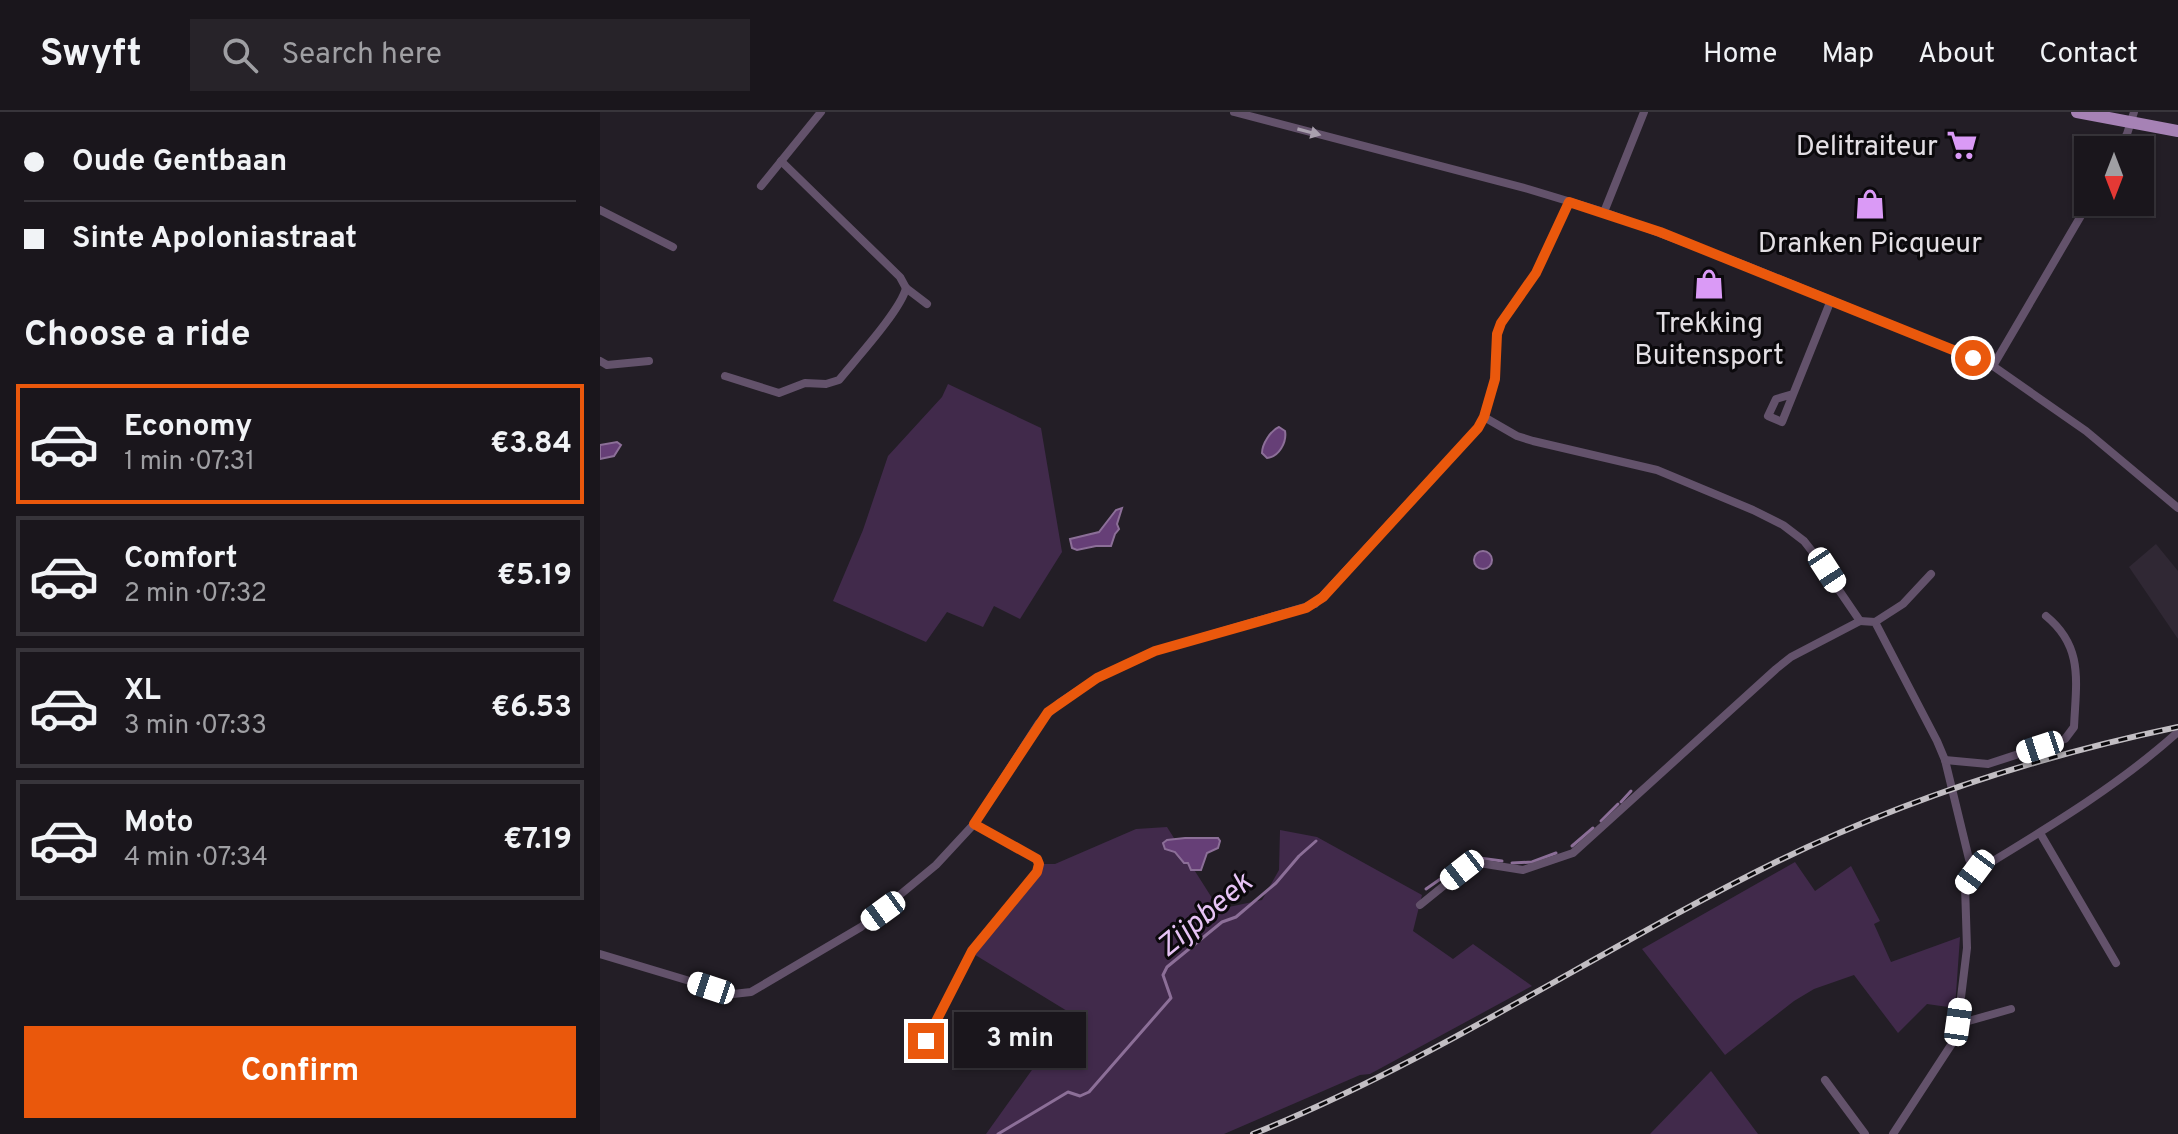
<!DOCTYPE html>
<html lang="en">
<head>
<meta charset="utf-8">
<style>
	:root { --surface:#1a161c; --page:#272329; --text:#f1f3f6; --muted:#9f9fa3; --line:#38353b; --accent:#ea580c }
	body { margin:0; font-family:Overpass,sans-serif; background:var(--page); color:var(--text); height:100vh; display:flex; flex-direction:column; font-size:30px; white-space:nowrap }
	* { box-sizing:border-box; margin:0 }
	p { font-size:26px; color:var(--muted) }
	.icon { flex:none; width:44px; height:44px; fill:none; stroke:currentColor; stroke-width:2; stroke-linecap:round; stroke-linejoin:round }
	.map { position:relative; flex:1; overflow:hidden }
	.sheet { display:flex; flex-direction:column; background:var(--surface); width:600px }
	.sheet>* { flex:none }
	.hud { display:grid; align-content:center; height:176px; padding:0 24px; background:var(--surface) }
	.needle { width:52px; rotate:180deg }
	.fabs { position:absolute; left:1474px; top:24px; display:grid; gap:16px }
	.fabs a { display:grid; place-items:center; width:80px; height:80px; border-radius:0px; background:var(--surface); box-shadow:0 2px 6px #0004,0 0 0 2px var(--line); font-size:40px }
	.end { position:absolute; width:36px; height:36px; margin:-18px; border:10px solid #ea580c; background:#fff; box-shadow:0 0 0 4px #fff }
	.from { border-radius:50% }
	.bubble { position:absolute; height:56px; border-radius:0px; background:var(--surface); box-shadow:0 2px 6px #0004,0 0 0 2px var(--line); font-size:26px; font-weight:700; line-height:56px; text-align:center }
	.car { position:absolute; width:24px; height:48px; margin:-24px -12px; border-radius:10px; box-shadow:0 0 6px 2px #0007; background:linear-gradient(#fff 24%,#345 0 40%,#fff 0 76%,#345 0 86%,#fff 0) }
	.hud b { display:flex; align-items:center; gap:28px; height:76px; font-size:30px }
	.hud b+b { border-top:2px solid var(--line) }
	.hud i { width:20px; height:20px; background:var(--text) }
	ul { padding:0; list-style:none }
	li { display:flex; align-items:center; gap:24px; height:120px; margin:0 16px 12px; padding:0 8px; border:4px solid var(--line); border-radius:0px }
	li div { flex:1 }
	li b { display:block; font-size:30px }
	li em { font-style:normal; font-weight:700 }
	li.on { border-color:var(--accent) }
	li>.icon { width:72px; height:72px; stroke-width:1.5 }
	h2 { padding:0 24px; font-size:36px; line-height:96px }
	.button { display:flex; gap:16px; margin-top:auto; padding:16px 24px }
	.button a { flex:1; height:92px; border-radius:0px; background:var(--accent); color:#fff; font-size:32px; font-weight:700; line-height:92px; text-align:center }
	header { display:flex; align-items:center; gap:48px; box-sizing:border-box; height:112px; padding:0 40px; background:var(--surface); border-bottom:2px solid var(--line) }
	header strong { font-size:38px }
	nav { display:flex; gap:44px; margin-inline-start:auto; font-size:28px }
	.search { width:560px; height:72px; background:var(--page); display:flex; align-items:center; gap:20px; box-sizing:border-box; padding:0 28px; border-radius:0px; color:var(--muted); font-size:30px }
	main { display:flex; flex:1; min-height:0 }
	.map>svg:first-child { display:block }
</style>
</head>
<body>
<header>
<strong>Swyft</strong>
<div class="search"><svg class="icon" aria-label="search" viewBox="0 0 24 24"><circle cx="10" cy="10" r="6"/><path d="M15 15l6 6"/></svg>Search here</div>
<nav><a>Home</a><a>Map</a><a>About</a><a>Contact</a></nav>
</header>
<main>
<section class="sheet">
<div class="hud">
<b><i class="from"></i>Oude Gentbaan</b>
<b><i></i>Sinte Apoloniastraat</b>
</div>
<h2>Choose a ride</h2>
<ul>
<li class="on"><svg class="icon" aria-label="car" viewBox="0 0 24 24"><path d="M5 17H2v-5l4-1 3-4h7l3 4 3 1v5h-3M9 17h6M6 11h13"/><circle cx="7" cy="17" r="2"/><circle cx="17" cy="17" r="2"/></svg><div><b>Economy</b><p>1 min · 07:31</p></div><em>€3.84</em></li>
<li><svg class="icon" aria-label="car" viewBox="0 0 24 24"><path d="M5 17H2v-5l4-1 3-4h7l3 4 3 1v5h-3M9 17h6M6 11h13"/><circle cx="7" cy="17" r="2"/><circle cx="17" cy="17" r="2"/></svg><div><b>Comfort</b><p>2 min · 07:32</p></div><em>€5.19</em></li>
<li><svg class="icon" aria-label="car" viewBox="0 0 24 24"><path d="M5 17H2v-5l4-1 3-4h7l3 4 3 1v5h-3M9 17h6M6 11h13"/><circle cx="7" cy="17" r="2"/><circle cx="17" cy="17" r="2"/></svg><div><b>XL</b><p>3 min · 07:33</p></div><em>€6.53</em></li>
<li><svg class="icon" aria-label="car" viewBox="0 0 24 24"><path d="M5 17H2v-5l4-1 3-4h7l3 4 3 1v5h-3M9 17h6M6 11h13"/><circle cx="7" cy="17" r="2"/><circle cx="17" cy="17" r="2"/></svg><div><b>Moto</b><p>4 min · 07:34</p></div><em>€7.19</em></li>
</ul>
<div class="button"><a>Confirm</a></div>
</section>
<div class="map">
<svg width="1578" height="1022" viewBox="0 0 1578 1022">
	<rect width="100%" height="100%" fill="#231e26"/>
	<path fill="#302834" d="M1556,432L1578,459V527L1529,455Z"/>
	<g fill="#412a4b">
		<path d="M348,272L441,316L462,440L420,507L394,494L383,515L347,500L326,530L233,489L263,418L288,344L342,285Z"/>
		<path d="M567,715L619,797L662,788L679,758L680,718L717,725L822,783L813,819L853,847L873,832L932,874L770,962L760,963L624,1022H386L472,902L372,841L439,752H455L536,717Z"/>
		<path d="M1195,750L1215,779L1251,754L1280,809L1274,812L1291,850L1360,825L1355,896L1327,892L1298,921L1254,863L1214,877L1194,889L1125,943L1042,837Z"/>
		<path d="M1111,959L1158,1022H1050Z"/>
	</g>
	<g fill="#663f77" stroke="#8c6f98" stroke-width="2">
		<path d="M679,315L685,319C687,330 679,345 667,346L662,341C662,332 671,318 679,315Z"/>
		<path d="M17,330L21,333L14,344L0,347V333Z"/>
		<path d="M522,396L517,412L519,417L515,422L511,434H496L477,438L472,436L470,427L499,420L516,398Z"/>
		<circle cx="883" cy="448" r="9"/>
		<path d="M585,726H618L620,729L618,736L607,741L601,758H591L588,751H584L575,740L565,737L563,731L567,728Z"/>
	</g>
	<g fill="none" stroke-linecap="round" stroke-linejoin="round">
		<g stroke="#8c6f98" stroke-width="3">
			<path d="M1021,690L1031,679"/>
			<path d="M1001,709L1018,692"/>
			<path d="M972,734L993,716"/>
			<path d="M912,751L932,750L956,741"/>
			<path d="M826,777L872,745L902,749"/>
			<path d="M398,1022L468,980L480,984L489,980L571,886L563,863L567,855L622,810L636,805L676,771L699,744L716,729"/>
		</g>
		<g stroke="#63526b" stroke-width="8">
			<path d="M634,0L928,77L1004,100L1147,154L1393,254L1486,319L1578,396"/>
			<path d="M1518,38L1527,22L1534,0"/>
			<path d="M181,49L300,165L306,176L327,192"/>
			<path d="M161,74L221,0"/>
			<path d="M0,98L73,135"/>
			<path d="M1004,100L1044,0"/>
			<path d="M0,249L7,253L49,249"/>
			<path d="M1393,254L1489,90"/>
			<path d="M125,264L179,281L205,271L226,272L239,268C255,248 301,198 306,176"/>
			<path d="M1193,282L1176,287L1168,304L1182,310L1231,188"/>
			<path d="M884,305L917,324L933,329L1057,358L1153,398L1183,413L1204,429L1215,443L1260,509"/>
			<path d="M1260,509L1275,510L1337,629L1345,648L1369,747L1375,760L1365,774L1367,836L1358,910L1353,930L1293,1022"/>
			<path d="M1275,510L1303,492L1331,462"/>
			<path d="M1345,648L1388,652L1465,627L1474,615C1476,570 1484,535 1446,504"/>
			<path d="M1440,721L1516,851"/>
			<path d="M1375,760C1444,718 1517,675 1578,620"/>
			<path d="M820,793L873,750L923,758L973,741L1176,557L1191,545L1260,509"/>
			<path d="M0,842L133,882L151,880L261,815L336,753L374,712L439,611L459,591L497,566L555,539L715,492L878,316L884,305L895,267L897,222L901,211L936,161L969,90"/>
			<path d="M1358,912L1411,897"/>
			<path d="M326,929L372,839L437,760L439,752L437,747L374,712"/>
			<path d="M1225,968L1265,1022"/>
		</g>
		<path stroke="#a682b5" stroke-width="12" d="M1477,0L1578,19"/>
		<g stroke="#c2bec3" stroke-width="6">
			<path id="rail" d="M653,1022C837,948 1001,836 1178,749C1306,687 1439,644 1578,615"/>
		</g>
		<use href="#rail" stroke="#0b090c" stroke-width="3" stroke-dasharray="9" stroke-linecap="butt"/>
	</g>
	<defs><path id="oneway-solid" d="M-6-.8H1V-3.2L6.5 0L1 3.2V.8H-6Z" transform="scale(2)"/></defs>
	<use fill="#a9a0ae" href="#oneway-solid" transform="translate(709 20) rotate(15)"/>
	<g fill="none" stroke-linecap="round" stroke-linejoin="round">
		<path stroke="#ea580c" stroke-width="10" d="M326,929L372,839L437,760L439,752L437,747L374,712L448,600L497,566L555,539L706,496L723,485L878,316L884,305L895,267L897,222L901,211L936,161L969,90L1060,120L1373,246"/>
	</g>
	<defs>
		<g id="supermarket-bare" transform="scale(2.4)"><path d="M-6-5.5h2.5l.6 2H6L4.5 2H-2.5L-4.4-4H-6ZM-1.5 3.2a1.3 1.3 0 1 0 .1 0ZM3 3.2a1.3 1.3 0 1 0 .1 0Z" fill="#da9af6" stroke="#0b090c" stroke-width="2.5" paint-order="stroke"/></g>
		<g id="shop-bare" transform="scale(2.4)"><path d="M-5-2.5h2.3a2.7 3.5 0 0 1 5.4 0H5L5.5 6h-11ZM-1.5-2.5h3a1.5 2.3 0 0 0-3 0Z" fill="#da9af6" stroke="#0b090c" stroke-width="2.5" paint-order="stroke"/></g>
	</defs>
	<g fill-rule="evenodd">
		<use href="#supermarket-bare" x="1362" y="33"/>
		<use href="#shop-bare" x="1270" y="92"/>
		<use href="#shop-bare" x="1109" y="172"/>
	</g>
	<g text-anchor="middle" stroke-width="6" stroke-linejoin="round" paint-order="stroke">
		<g font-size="28" fill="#e3dfe4" stroke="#0b090c">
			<text x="1338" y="43" text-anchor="end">Delitraiteur</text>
			<text x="1270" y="140">Dranken Picqueur</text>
			<text x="1109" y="220">Trekking<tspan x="1109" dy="32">Buitensport</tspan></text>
		</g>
		<g font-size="30" font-style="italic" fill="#e6c3f5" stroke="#0b090c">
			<text transform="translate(604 802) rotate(-40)" y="10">Zijpbeek</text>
		</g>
	</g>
</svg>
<div class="fabs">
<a><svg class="needle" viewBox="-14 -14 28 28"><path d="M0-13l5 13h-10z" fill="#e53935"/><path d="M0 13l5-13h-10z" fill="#9f9fa3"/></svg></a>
</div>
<i class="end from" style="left:1373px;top:246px"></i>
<i class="end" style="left:326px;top:929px"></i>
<div class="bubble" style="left:354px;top:900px;width:132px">3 min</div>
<i class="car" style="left:1227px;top:458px;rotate:147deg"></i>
<i class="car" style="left:1440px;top:635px;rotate:252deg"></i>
<i class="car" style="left:862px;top:758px;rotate:232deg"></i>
<i class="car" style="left:1375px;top:760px;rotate:217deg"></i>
<i class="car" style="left:283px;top:799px;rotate:234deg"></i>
<i class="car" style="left:111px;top:876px;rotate:288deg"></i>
<i class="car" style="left:1358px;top:910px;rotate:8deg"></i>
</div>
</main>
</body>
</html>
